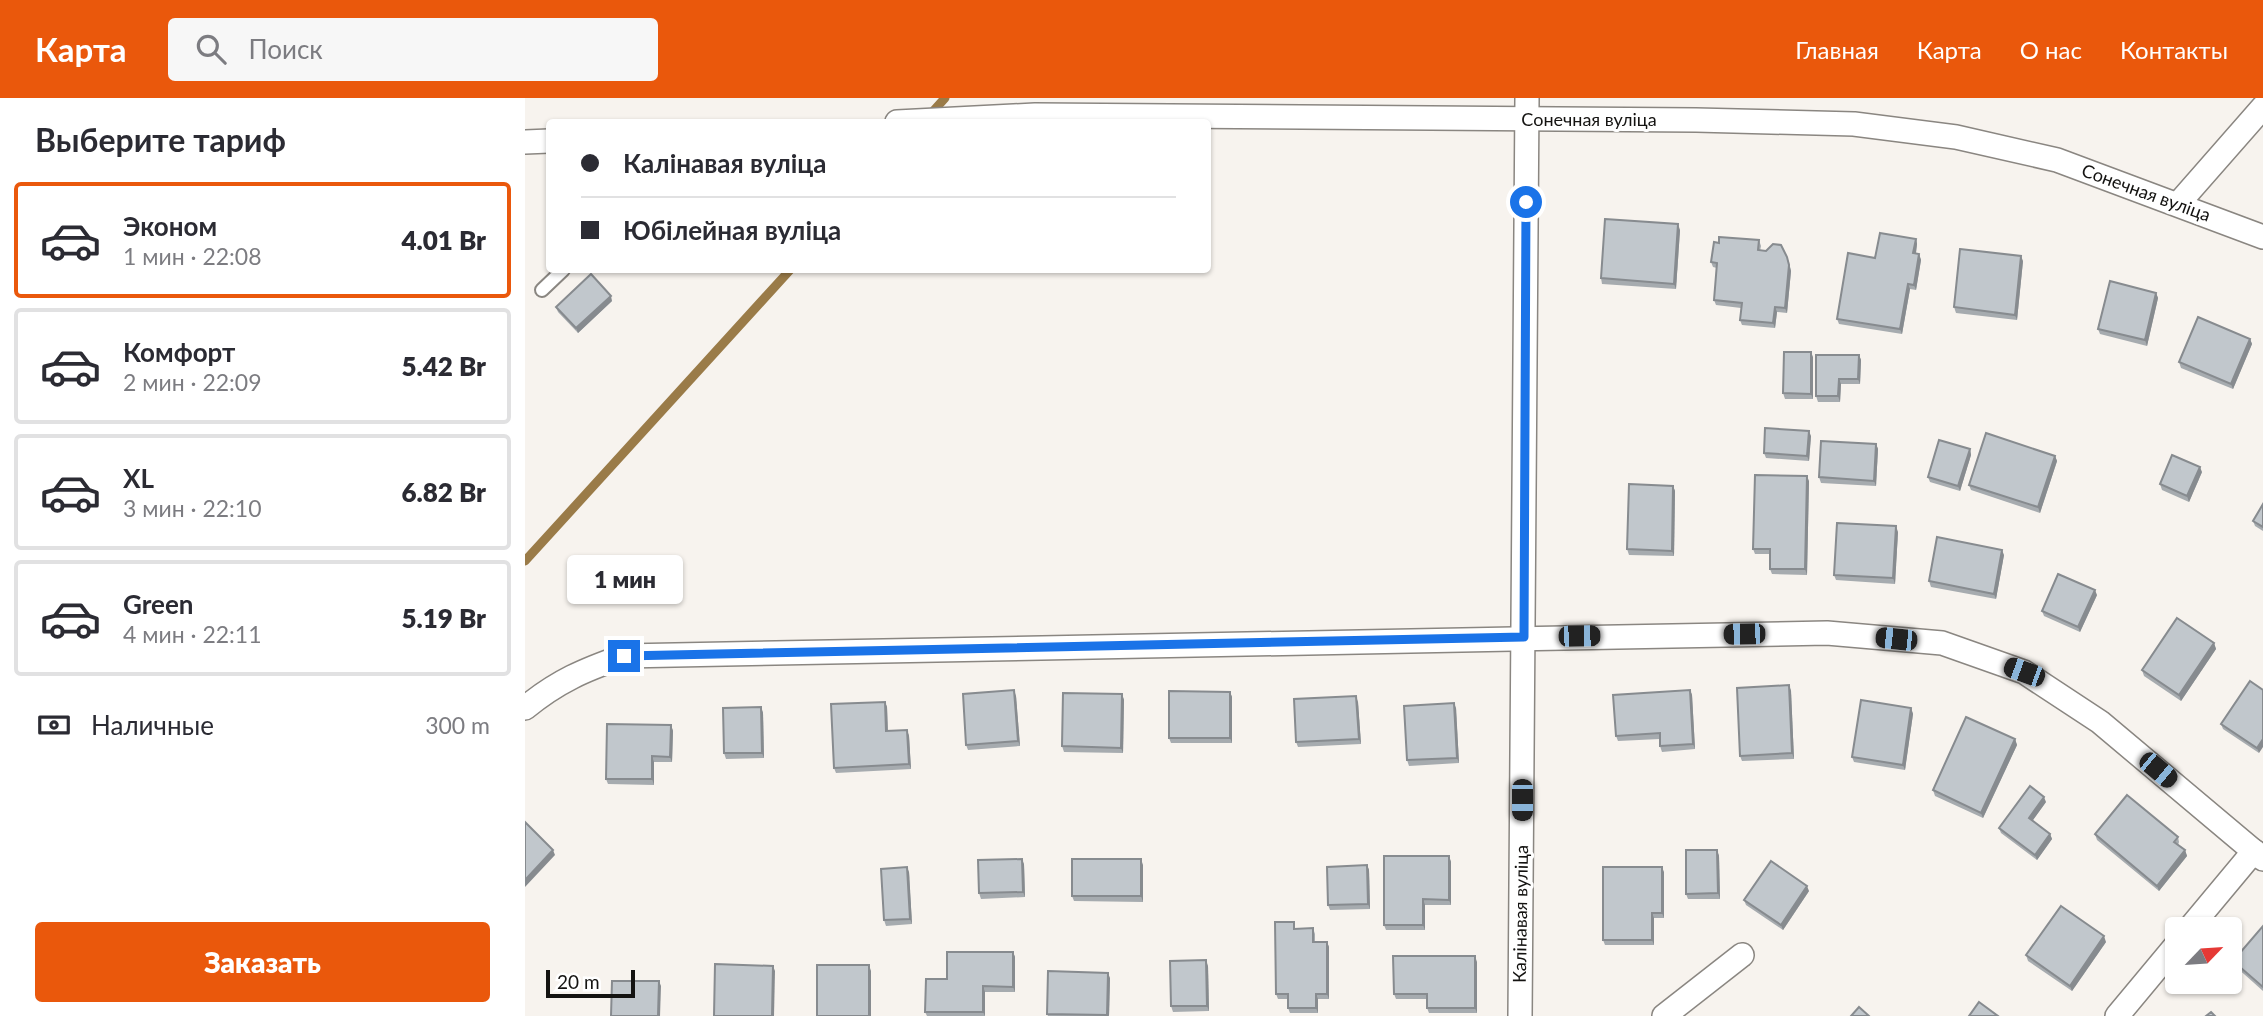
<!DOCTYPE html>
<html lang="ru">
<head>
<meta charset="utf-8">
<style>
	:root { --surface:#fff; --page:#f7f7f7; --text:#2b2b33; --muted:#7c7c81; --line:#e1e1e2; --accent:#ea580c }
	body { margin:0; font-family:Lato,sans-serif; background:var(--page); color:var(--text); height:100vh; display:flex; flex-direction:column; font-size:26px; white-space:nowrap }
	* { box-sizing:border-box; margin:0 }
	p { font-size:23px; color:var(--muted) }
	.icon { flex:none; width:38px; height:38px; fill:none; stroke:currentColor; stroke-width:2; stroke-linecap:round; stroke-linejoin:round }
	.map { position:relative; flex:1; overflow:hidden }
	.panel { display:flex; flex-direction:column; background:var(--surface); width:525px }
	.panel>* { flex:none }
	.top-card { position:absolute; left:21px; top:21px; width:665px; height:154px; border-radius:7px; box-shadow:0 2px 5px #0004; display:grid; align-content:center; height:154px; padding:0 35px; background:var(--surface) }
	.needle { width:46px; rotate:65deg }
	.tools { position:absolute; left:1640px; top:819px; display:grid; gap:14px }
	.tools a { display:grid; place-items:center; width:77px; height:77px; border-radius:7px; background:var(--surface); box-shadow:0 2px 5px #0004; font-size:35px }
	.scale { position:absolute; left:21px; bottom:18px; width:89px; box-sizing:border-box; padding-left:7px; border:4px solid #141311; border-top:0; font-size:19px; line-height:24px; white-space:nowrap; color:#141311; -webkit-text-stroke:5px #fff; paint-order:stroke }
	.end { position:absolute; width:32px; height:32px; margin:-16px; border:9px solid #1a73e8; background:#fff; box-shadow:0 0 0 4px #fff }
	.from { border-radius:50% }
	.bubble { position:absolute; height:49px; border-radius:7px; background:var(--surface); box-shadow:0 2px 5px #0004; font-size:23px; font-weight:800; line-height:49px; text-align:center }
	.car { position:absolute; width:21px; height:42px; margin:-21px -10px; border-radius:9px; box-shadow:0 0 5px 2px #0007; background:linear-gradient(#222 24%,#8ab4d8 0 40%,#222 0 76%,#8ab4d8 0 86%,#222 0) }
	.top-card b { display:flex; align-items:center; gap:24px; height:66px; font-size:26px }
	.top-card b+b { border-top:2px solid var(--line) }
	.top-card i { width:18px; height:18px; background:var(--text) }
	ul { padding:0; list-style:none }
	li { display:flex; align-items:center; gap:21px; height:116px; margin:0 14px 10px; padding:0 21px; border:4px solid var(--line); border-radius:7px }
	li div { flex:1 }
	li b { display:block; font-size:26px }
	li em { font-style:normal; font-weight:800 }
	li.selected { border-color:var(--accent) }
	li>.icon { width:63px; height:63px; stroke-width:1.5 }
	h2 { padding:0 35px; font-size:32px; line-height:84px }
	.pay { display:flex; align-items:center; gap:18px; height:77px; padding:0 35px; font-size:26px }
	.pay p { margin-inline-start:auto }
	.primary-button { display:flex; gap:14px; margin-top:auto; padding:14px 35px }
	.primary-button a { flex:1; height:80px; border-radius:7px; background:var(--accent); color:#fff; font-size:28px; font-weight:800; line-height:80px; text-align:center }
	header { display:flex; align-items:center; gap:42px; box-sizing:border-box; height:98px; padding:0 35px; background:var(--accent); color:#fff }
	header strong { font-size:33px }
	nav { display:flex; gap:38px; margin-inline-start:auto; font-size:24px }
	.search { width:490px; height:63px; background:var(--page); display:flex; align-items:center; gap:18px; box-sizing:border-box; padding:0 24px; border-radius:7px; color:var(--muted); font-size:26px }
	main { display:flex; flex:1; min-height:0 }
	.map>svg:first-child { display:block }
</style>
</head>
<body>
<header>
<strong>Карта</strong>
<div class="search"><svg class="icon" aria-label="search" viewBox="0 0 24 24"><circle cx="10" cy="10" r="6"/><path d="M15 15l6 6"/></svg>Поиск</div>
<nav><a>Главная</a><a>Карта</a><a>О нас</a><a>Контакты</a></nav>
</header>
<main>
<section class="panel">
<h2>Выберите тариф</h2>
<ul>
<li class="selected"><svg class="icon" aria-label="car" viewBox="0 0 24 24"><path d="M5 17H2v-5l4-1 3-4h7l3 4 3 1v5h-3M9 17h6M6 11h13"/><circle cx="7" cy="17" r="2"/><circle cx="17" cy="17" r="2"/></svg><div><b>Эконом</b><p>1 мин · 22:08</p></div><em>4.01 Br</em></li>
<li><svg class="icon" aria-label="car" viewBox="0 0 24 24"><path d="M5 17H2v-5l4-1 3-4h7l3 4 3 1v5h-3M9 17h6M6 11h13"/><circle cx="7" cy="17" r="2"/><circle cx="17" cy="17" r="2"/></svg><div><b>Комфорт</b><p>2 мин · 22:09</p></div><em>5.42 Br</em></li>
<li><svg class="icon" aria-label="car" viewBox="0 0 24 24"><path d="M5 17H2v-5l4-1 3-4h7l3 4 3 1v5h-3M9 17h6M6 11h13"/><circle cx="7" cy="17" r="2"/><circle cx="17" cy="17" r="2"/></svg><div><b>XL</b><p>3 мин · 22:10</p></div><em>6.82 Br</em></li>
<li><svg class="icon" aria-label="car" viewBox="0 0 24 24"><path d="M5 17H2v-5l4-1 3-4h7l3 4 3 1v5h-3M9 17h6M6 11h13"/><circle cx="7" cy="17" r="2"/><circle cx="17" cy="17" r="2"/></svg><div><b>Green</b><p>4 мин · 22:11</p></div><em>5.19 Br</em></li>
</ul>
<div class="pay"><svg class="icon" aria-label="cash" viewBox="0 0 24 24"><path d="M3 7h18v10H3z"/><circle cx="12" cy="12" r="2"/></svg>Наличные<p>300 m</p></div>
<div class="primary-button"><a>Заказать</a></div>
</section>
<div class="map">
<svg width="1738" height="918" viewBox="0 0 1738 918">
	<rect width="100%" height="100%" fill="#f7f3ee"/>
	<g fill="none" stroke-linecap="round" stroke-linejoin="round">
		<g stroke="#9a7b48" stroke-width="9">
			<path d="M403,19L420,0"/>
			<path d="M0,463L265,172"/>
		</g>
		<g stroke="#8a8681" stroke-width="16">
			<path id="service" d="M17,192L38,172"/>
		</g>
		<g stroke="#8a8681" stroke-width="26">
			<g id="minor">
				<path d="M372,24L510,17L1171,22L1329,26L1431,39L1532,62L1738,139"/>
				<path d="M0,44L24,43"/>
				<path d="M1653,106L1738,9"/>
				<path d="M0,610C33,583 59,572 99,558L1302,535L1417,545L1499,574L1575,624L1738,761"/>
				<path d="M1664,831L1729,753"/>
				<path d="M995,918L1002,0"/>
				<path d="M1139,918L1217,857"/>
				<path d="M1592,918L1652,846"/>
			</g>
		</g>
		<use href="#service" stroke="#fff" stroke-width="12"/>
		<use href="#minor" stroke="#fff" stroke-width="23"/>
	</g>
	<g fill="#a6abaf">
		<path d="M1155,132L1151,191L1077,186L1076,180Z"/>
		<path d="M1391,141L1392,146L1391,156H1394L1396,162L1391,192L1385,191L1377,236L1314,226L1312,221L1350,160Z"/>
		<path d="M1234,142L1236,148L1235,153L1264,164L1266,173L1262,215L1252,214L1250,230L1217,227L1215,222L1216,210L1191,207L1189,202L1192,170L1188,169L1186,164L1194,145Z"/>
		<path d="M1498,163L1492,222L1431,215L1429,209Z"/>
		<path d="M1631,195L1633,200L1622,248L1575,236L1573,231Z"/>
		<path d="M87,203L53,235L33,214L31,209Z"/>
		<path d="M1725,241L1727,246L1708,291L1656,270L1654,264Z"/>
		<path d="M1334,257L1336,262L1335,286H1316L1315,304H1293L1291,298Z"/>
		<path d="M1288,259V301H1260L1258,295Z"/>
		<path d="M1286,338L1284,363L1241,360L1239,355Z"/>
		<path d="M1351,346L1353,351L1351,388L1296,385L1294,379Z"/>
		<path d="M1445,351L1446,357L1435,393L1405,384L1403,379Z"/>
		<path d="M1530,358L1532,363L1515,415L1446,392L1444,387Z"/>
		<path d="M1677,374L1664,404L1637,392L1635,386Z"/>
		<path d="M1284,383L1282,477L1247,476L1245,471V456H1230L1228,451Z"/>
		<path d="M1148,388L1150,393L1149,458L1104,457L1102,451Z"/>
		<path d="M1738,406V433L1730,428L1728,423Z"/>
		<path d="M1373,434L1370,486L1311,482L1309,477Z"/>
		<path d="M1479,457L1471,501L1406,489L1404,483Z"/>
		<path d="M1572,497L1555,534L1519,518L1517,513Z"/>
		<path d="M1689,545L1691,551L1656,603L1619,578L1617,572Z"/>
		<path d="M1725,583L1734,655L1698,631L1696,626Z"/>
		<path d="M1264,587L1266,593L1269,661L1217,663L1215,658Z"/>
		<path d="M1165,592L1167,597L1170,651L1137,654L1135,648V641L1093,643L1091,638Z"/>
		<path d="M705,594L707,599V645H646L644,640Z"/>
		<path d="M597,596L599,602L598,655L539,654L537,648Z"/>
		<path d="M491,598L495,648L443,652L441,647Z"/>
		<path d="M360,604L362,609L363,633L382,632L384,638L386,671L311,675L309,670Z"/>
		<path d="M833,604L836,646L773,649L771,644Z"/>
		<path d="M236,609L238,615L239,660L201,661L199,655Z"/>
		<path d="M931,610L934,665L884,668L882,662Z"/>
		<path d="M1386,610L1388,616L1380,672L1329,664L1327,659Z"/>
		<path d="M146,627L148,633L147,664H129V687L83,686L81,681Z"/>
		<path d="M1490,641L1492,647L1458,720L1410,698L1408,692Z"/>
		<path d="M1521,704L1507,723L1525,736L1527,741L1512,762L1476,735L1474,730Z"/>
		<path d="M1570,736L1653,739L1654,744L1653,747L1660,752L1662,758L1634,793L1572,742Z"/>
		<path d="M1192,752L1194,758L1195,801H1163L1161,796Z"/>
		<path d="M924,758L926,764V807H900V832H861L859,827Z"/>
		<path d="M499,766L500,799L456,801L454,795Z"/>
		<path d="M618,767V804L549,803L547,798Z"/>
		<path d="M842,767L844,772L845,811L805,812L803,807Z"/>
		<path d="M384,774L387,826L361,828L359,822Z"/>
		<path d="M1139,774V820H1129V847H1080L1078,842Z"/>
		<path d="M1284,793L1258,832L1221,807L1219,802Z"/>
		<path d="M1738,828V893L1710,868L1708,863Z"/>
		<path d="M788,830L790,836V844H802L804,849V901H793V915H765L763,910V901H753L751,896L771,831Z"/>
		<path d="M1581,844L1547,893L1503,863L1501,857Z"/>
		<path d="M488,854L490,859V894H460V918H402L400,914L422,881Z"/>
		<path d="M952,864V915H904L902,910V901H871L869,896Z"/>
		<path d="M683,868L684,913L648,914L646,908Z"/>
		<path d="M585,880L584,918H523L522,916Z"/>
	</g>
	<g fill="#878b8f">
		<path d="M1153,126L1155,132L1151,191L1149,186Z"/>
		<path d="M1391,141L1392,146L1390,161L1388,155Z"/>
		<path d="M1394,156L1396,162L1391,192L1389,187Z"/>
		<path d="M1496,158L1498,163L1492,222L1490,217Z"/>
		<path d="M1262,159L1266,173L1262,215L1260,210Z"/>
		<path d="M1383,186L1385,191L1377,236L1375,231Z"/>
		<path d="M1631,195L1633,200L1622,248L1620,242Z"/>
		<path d="M86,198L87,203L53,235L51,230Z"/>
		<path d="M1250,209L1252,214L1250,230L1248,225Z"/>
		<path d="M1725,241L1727,246L1708,291L1706,286Z"/>
		<path d="M1286,254L1288,259V301L1286,296Z"/>
		<path d="M1334,257L1336,262L1335,286L1333,281Z"/>
		<path d="M1314,281L1316,286L1315,304L1313,298Z"/>
		<path d="M1284,333L1286,338L1284,363L1282,358Z"/>
		<path d="M1351,346L1353,351L1351,388L1349,383Z"/>
		<path d="M1445,351L1446,357L1435,393L1433,388Z"/>
		<path d="M1530,358L1532,363L1515,415L1513,409Z"/>
		<path d="M1675,369L1677,374L1664,404L1662,398Z"/>
		<path d="M1282,378L1284,383L1282,477L1280,471Z"/>
		<path d="M1148,388L1150,393L1149,458L1147,453Z"/>
		<path d="M1371,428L1373,434L1370,486L1368,480Z"/>
		<path d="M1477,452L1479,457L1471,501L1469,496Z"/>
		<path d="M1570,492L1572,497L1555,534L1553,529Z"/>
		<path d="M1689,545L1691,551L1656,603L1654,597Z"/>
		<path d="M1264,587L1266,593L1269,661L1267,655Z"/>
		<path d="M489,592L491,598L495,648L493,643Z"/>
		<path d="M1165,592L1167,597L1170,651L1168,646Z"/>
		<path d="M705,594L707,599V645L705,640Z"/>
		<path d="M597,596L599,602L598,655L596,650Z"/>
		<path d="M831,598L833,604L836,646L834,641Z"/>
		<path d="M360,604L362,609L363,639L361,633Z"/>
		<path d="M929,605L931,610L934,665L932,660Z"/>
		<path d="M236,609L238,615L239,660L237,655Z"/>
		<path d="M1386,610L1388,616L1380,672L1378,667Z"/>
		<path d="M146,627L148,633L147,664L145,659Z"/>
		<path d="M382,632L384,638L386,671L384,666Z"/>
		<path d="M1490,641L1492,647L1458,720L1456,715Z"/>
		<path d="M1738,641V649L1734,655L1732,650Z"/>
		<path d="M127,658L129,664V687L127,681Z"/>
		<path d="M1519,699L1521,704L1506,725L1504,720Z"/>
		<path d="M1525,736L1527,741L1512,762L1510,757Z"/>
		<path d="M28,752L30,757L0,789V782Z"/>
		<path d="M1192,752L1194,758L1195,801L1193,795Z"/>
		<path d="M1660,752L1662,758L1634,793L1632,788Z"/>
		<path d="M924,758L926,764V807L924,802Z"/>
		<path d="M497,761L499,766L500,799L498,794Z"/>
		<path d="M616,761L618,767V804L616,798Z"/>
		<path d="M842,767L844,772L845,811L843,806Z"/>
		<path d="M382,769L384,774L387,826L385,821Z"/>
		<path d="M1137,769L1139,774V820L1137,815Z"/>
		<path d="M1282,788L1284,793L1258,832L1256,827Z"/>
		<path d="M898,801L900,807V832L898,827Z"/>
		<path d="M1127,815L1129,820V847L1127,842Z"/>
		<path d="M1579,838L1581,844L1547,893L1545,888Z"/>
		<path d="M802,844L804,849V901L802,896Z"/>
		<path d="M488,854L490,859V894L488,889Z"/>
		<path d="M950,858L952,864V915L950,910Z"/>
		<path d="M681,862L683,868L684,913L682,908Z"/>
		<path d="M344,867L346,873V918H344Z"/>
		<path d="M248,868L250,873L249,918H247Z"/>
		<path d="M583,875L585,880L584,918L582,917Z"/>
		<path d="M134,883L136,888L135,918H133Z"/>
		<path d="M458,888L460,894V918L458,914Z"/>
		<path d="M791,896L793,901V915L791,910Z"/>
	</g>
	<g fill="#c1c7cc" stroke="#878b8f" stroke-width="2">
		<path d="M1080,121L1153,126L1149,186L1076,180Z"/>
		<path d="M1355,135L1391,141L1388,155L1394,156L1389,187L1383,186L1375,231L1312,221L1323,155L1350,160Z"/>
		<path d="M1194,139L1234,142L1233,152L1241,153L1248,146L1256,147L1262,159L1264,167L1260,210L1250,209L1248,225L1215,222L1217,205L1189,202L1192,165L1186,164L1189,144L1194,145Z"/>
		<path d="M1435,151L1496,158L1490,217L1429,209Z"/>
		<path d="M66,176L86,198L51,230L31,209Z"/>
		<path d="M1585,183L1631,195L1620,242L1573,231Z"/>
		<path d="M1673,219L1725,241L1706,286L1654,264Z"/>
		<path d="M1259,254H1286V296L1258,295Z"/>
		<path d="M1291,257H1334L1333,281H1314L1313,298H1291Z"/>
		<path d="M1240,330L1284,333L1282,358L1239,355Z"/>
		<path d="M1461,335L1530,358L1513,409L1444,387Z"/>
		<path d="M1414,342L1445,351L1433,388L1403,379Z"/>
		<path d="M1296,343L1351,346L1349,383L1294,379Z"/>
		<path d="M1647,357L1675,369L1662,398L1635,386Z"/>
		<path d="M1230,377L1282,378L1280,471H1245V451H1228Z"/>
		<path d="M1104,386L1148,388L1147,453L1102,451Z"/>
		<path d="M1738,406V429L1728,423Z"/>
		<path d="M1312,425L1371,428L1368,480L1309,477Z"/>
		<path d="M1412,439L1477,452L1469,496L1404,483Z"/>
		<path d="M1533,476L1570,492L1553,529L1517,513Z"/>
		<path d="M1652,520L1689,545L1654,597L1617,572Z"/>
		<path d="M1725,583L1738,592V641L1732,650L1696,626Z"/>
		<path d="M1264,587L1267,655L1215,658L1212,590Z"/>
		<path d="M489,592L493,643L441,647L438,596Z"/>
		<path d="M1165,592L1168,646L1135,648V635L1091,638L1088,597Z"/>
		<path d="M644,593L705,594V640H644Z"/>
		<path d="M538,595L597,596L596,650L537,648Z"/>
		<path d="M831,598L834,641L771,644L769,601Z"/>
		<path d="M1336,602L1386,610L1378,667L1327,659Z"/>
		<path d="M360,604L361,633L382,632L384,666L309,670L306,606Z"/>
		<path d="M929,605L932,660L882,662L879,608Z"/>
		<path d="M236,609L237,655H199L198,610Z"/>
		<path d="M1441,619L1490,641L1456,715L1408,692Z"/>
		<path d="M82,626L146,627L145,659L127,658V681H81Z"/>
		<path d="M1505,688L1519,699L1504,720L1525,736L1510,757L1474,730Z"/>
		<path d="M1602,697L1653,739L1649,744L1660,752L1632,788L1570,736Z"/>
		<path d="M0,724L28,752L0,782Z"/>
		<path d="M1161,752H1192L1193,795L1161,796Z"/>
		<path d="M859,758H924V802L898,801V827H859Z"/>
		<path d="M497,761L498,794L454,795L453,762Z"/>
		<rect x="547" y="761" width="69" height="37"/>
		<path d="M1246,763L1282,788L1256,827L1219,802Z"/>
		<path d="M842,767L843,806L803,807L802,769Z"/>
		<path d="M382,769L385,821L359,822L356,771Z"/>
		<path d="M1078,769H1137V815H1127V842H1078Z"/>
		<path d="M1536,808L1579,838L1545,888L1501,857Z"/>
		<path d="M750,824H769V831L788,830V844H802V896H791V910H763V896H751Z"/>
		<path d="M1738,828V889L1708,863Z"/>
		<path d="M422,854H488V889L458,888V914H400L401,881H422Z"/>
		<path d="M868,858H950V910H902V896H869Z"/>
		<path d="M681,862L682,908H646L645,863Z"/>
		<path d="M190,866L248,868L247,918H189Z"/>
		<rect x="292" y="867" width="52" height="51"/>
		<path d="M523,873L583,875L582,917L522,916Z"/>
		<path d="M87,883H134L133,918H86Z"/>
		<path d="M1454,904L1473,918H1444Z"/>
		<path d="M1334,909L1344,918H1326Z"/>
		<path d="M1686,914L1690,918H1681Z"/>
	</g>
	<g fill="none" stroke-linecap="round" stroke-linejoin="round">
		<path stroke="#1a73e8" stroke-width="9" d="M99,558L999,539L1001,104"/>
	</g>
	<g text-anchor="middle" stroke-width="6" stroke-linejoin="round" paint-order="stroke">
		<g font-size="18" fill="#141311" stroke="#fff">
			<text x="1064" y="28">Сонечная вуліца</text>
			<text transform="translate(1621 95) rotate(20)" y="6">Сонечная вуліца</text>
			<text transform="translate(996 816) rotate(-89)" y="6">Калінавая вуліца</text>
		</g>
	</g>
</svg>
<div class="tools">
<a><svg class="needle" viewBox="-14 -14 28 28"><path d="M0-13l5 13h-10z" fill="#e53935"/><path d="M0 13l5-13h-10z" fill="#7c7c81"/></svg></a>
</div>
<div class="scale">20 m</div>
<i class="end from" style="left:1001px;top:104px"></i>
<i class="end" style="left:99px;top:558px"></i>
<div class="bubble" style="left:42px;top:457px;width:116px">1 мин</div>
<i class="car" style="left:1219px;top:536px;rotate:269deg"></i>
<i class="car" style="left:1054px;top:538px;rotate:89deg"></i>
<i class="car" style="left:1371px;top:541px;rotate:276deg"></i>
<i class="car" style="left:1499px;top:574px;rotate:290deg"></i>
<i class="car" style="left:1633px;top:672px;rotate:130deg"></i>
<i class="car" style="left:997px;top:702px;rotate:180deg"></i>
<div class="top-card">
<b><i class="from"></i>Калінавая вуліца</b>
<b><i></i>Юбілейная вуліца</b>
</div>
</div>
</main>
</body>
</html>
